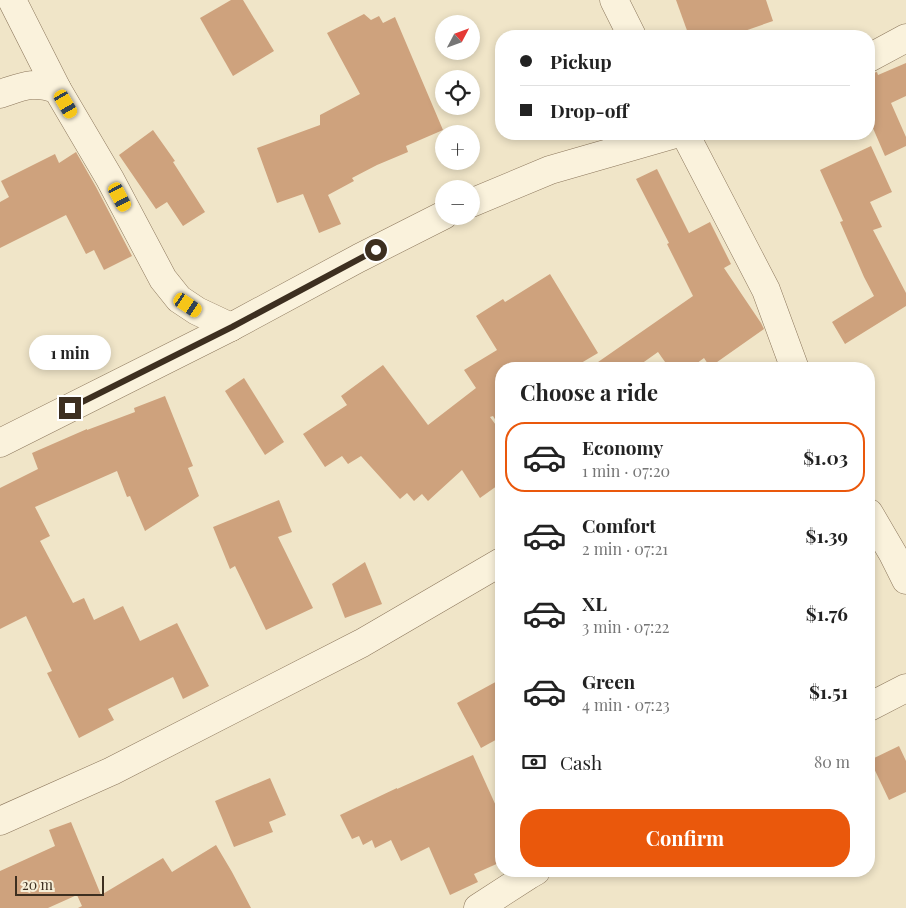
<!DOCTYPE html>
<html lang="en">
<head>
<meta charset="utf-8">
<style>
	:root { --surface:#fff; --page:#f6f6f6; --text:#222; --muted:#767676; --line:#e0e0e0; --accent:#ea580c }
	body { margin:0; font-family:"Playfair Display",serif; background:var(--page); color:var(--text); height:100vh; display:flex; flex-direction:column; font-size:19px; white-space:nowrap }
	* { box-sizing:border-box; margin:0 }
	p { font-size:16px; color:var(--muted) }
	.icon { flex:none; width:28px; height:28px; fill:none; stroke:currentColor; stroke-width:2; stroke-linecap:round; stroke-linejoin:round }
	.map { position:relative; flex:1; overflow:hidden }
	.side { position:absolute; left:495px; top:362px; width:380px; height:515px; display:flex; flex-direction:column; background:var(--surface); border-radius:20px; box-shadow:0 2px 8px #0003 }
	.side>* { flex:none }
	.top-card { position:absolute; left:495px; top:30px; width:380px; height:110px; border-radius:20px; box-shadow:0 2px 8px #0003; display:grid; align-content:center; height:110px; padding:0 25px; background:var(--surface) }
	.needle { width:32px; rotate:49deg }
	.fabs { position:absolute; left:435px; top:15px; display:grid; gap:10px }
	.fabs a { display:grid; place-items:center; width:45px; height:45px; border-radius:50%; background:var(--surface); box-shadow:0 2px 8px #0003; font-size:25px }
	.scale { position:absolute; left:15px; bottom:12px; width:89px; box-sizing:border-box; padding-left:5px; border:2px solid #3d2f20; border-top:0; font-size:14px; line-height:18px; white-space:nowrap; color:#3d2f20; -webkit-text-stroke:4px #f7efd8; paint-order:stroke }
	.end { position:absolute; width:22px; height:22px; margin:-11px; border:6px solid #3d2f20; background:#fff; box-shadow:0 0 0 2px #fff }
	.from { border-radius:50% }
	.bubble { position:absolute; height:35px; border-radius:18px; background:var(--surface); box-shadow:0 2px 8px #0003; font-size:16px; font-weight:700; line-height:35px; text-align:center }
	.car { position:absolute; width:15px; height:30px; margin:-15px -8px; border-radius:6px; box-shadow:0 0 4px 1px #0007; background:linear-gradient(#f5c518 24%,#345 0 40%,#f5c518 0 76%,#345 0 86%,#f5c518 0) }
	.top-card b { display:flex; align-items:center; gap:18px; height:48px; font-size:19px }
	.top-card b+b { border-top:1px solid var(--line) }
	.top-card i { width:12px; height:12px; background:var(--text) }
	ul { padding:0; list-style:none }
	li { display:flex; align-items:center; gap:15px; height:70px; margin:0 10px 8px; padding:0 15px; border:2px solid transparent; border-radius:20px }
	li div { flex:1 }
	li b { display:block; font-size:19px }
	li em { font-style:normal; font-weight:700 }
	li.selected { border-color:var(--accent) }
	li>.icon { width:45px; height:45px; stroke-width:1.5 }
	h2 { padding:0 25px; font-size:22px; line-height:60px }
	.pay { display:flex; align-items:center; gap:12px; height:55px; padding:0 25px; font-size:19px }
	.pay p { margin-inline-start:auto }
	.action { display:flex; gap:10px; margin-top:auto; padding:10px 25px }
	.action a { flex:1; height:58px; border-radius:20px; background:var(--accent); color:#fff; font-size:20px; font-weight:700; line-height:58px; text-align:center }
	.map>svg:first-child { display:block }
</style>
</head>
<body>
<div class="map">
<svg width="906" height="908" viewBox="0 0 906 908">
	<rect width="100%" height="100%" fill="#f0e5c8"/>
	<g fill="#cea27d">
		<path d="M231,0H243L274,51L233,76L200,18Z"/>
		<path d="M676,0H766L773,21L730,36H689Z"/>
		<path d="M364,14L371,20L379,16L383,23L395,17L443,130L406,146L408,152L377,165L352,178L354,181L328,195L341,224L319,233L303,194L277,203L257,148L320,125V115L360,94L327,33Z"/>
		<path d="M906,63V96L891,103L906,137V146L885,156L869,119V74L877,72L878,75Z"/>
		<path d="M153,130L175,161L173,162L205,212L183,226L167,202L156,209L119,155Z"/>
		<path d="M871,146L892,192L870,202L882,227L873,230L906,293V306L845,344L832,322L874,296L864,277L840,222L843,221L820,170Z"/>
		<path d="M76,152L96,187L132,256L104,270L94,250L86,254L66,215L0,248V202L9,197L1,181L55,154L59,163Z"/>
		<path d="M657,169L689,233L710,222L731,264L724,268L761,323L764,329L710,367L704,358L689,369H670L658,352L634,369H588L693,296L667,244L669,243L636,179Z"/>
		<path d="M550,274L598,353L571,369H501V429L493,416L490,417L501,432V483L480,498L462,470L428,501L422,494L414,501L407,493L400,499L361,456L348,464L342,456L325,467L303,434L347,405L341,396L383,365L428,425L476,388L464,370L497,350L476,316L503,299L505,302Z"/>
		<path d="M244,378L284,442L265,455L225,391Z"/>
		<path d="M165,396L193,466L188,468L199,496L145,531L130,496L127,497L117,471L35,507L50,536L40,541L73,603L84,598L94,620L123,606L140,641L177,623L209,686L183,699L173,677L108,709L114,720L79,738L47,673L52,671L26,616L0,629V488L38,469L32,453L87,429V430L135,412L134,408Z"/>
		<path d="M279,500L292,532L278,537L313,608L266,630L235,566L230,569L213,527Z"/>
		<path d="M365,562L382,604L345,618L332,584Z"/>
		<path d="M501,679V737L481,748L457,703Z"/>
		<path d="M899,746L906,761V792L889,800L870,760Z"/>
		<path d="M473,755L501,817V862L474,874L478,882L450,895L429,847L401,861L391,840L375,848L372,840L363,845L359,836L352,839L340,815L397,788V789Z"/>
		<path d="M270,778L286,815L269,822L273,832L234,847L215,801Z"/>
		<path d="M71,822L101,895L163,858L172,872L216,845L232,872L251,908H78L82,906L77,895L48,908H0V871L55,846L49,830Z"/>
	</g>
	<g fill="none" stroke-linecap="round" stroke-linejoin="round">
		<g stroke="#8c775c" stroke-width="29">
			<g id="minor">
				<path d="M12,0L57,89"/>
				<path d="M614,0L632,36"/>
				<path d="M869,58L906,38"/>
				<path d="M0,94C24,86 32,81 57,89L110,179L163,279L179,299L197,311L231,327"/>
				<path d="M685,134L766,290L795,369"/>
				<path d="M471,203L550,170L675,134"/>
				<path d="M0,443L231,327L359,258L444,215"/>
				<path d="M869,513L893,554L906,580"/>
				<path d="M869,707L906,688"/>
				<path d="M0,821L112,771L362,643L501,562"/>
				<path d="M478,908L529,875L536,871"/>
			</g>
		</g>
		<use href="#minor" stroke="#faf2dc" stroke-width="28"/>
	</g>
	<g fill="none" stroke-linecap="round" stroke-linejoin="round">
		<path stroke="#3d2f20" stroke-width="6" d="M70,408L232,327L376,250"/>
	</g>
</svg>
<div class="fabs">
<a><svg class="needle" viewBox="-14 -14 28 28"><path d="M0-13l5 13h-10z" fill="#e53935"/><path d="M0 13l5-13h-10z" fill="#767676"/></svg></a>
<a><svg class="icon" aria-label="locate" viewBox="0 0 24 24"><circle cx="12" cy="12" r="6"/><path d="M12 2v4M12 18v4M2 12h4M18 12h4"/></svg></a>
<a>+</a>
<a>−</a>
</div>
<div class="scale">20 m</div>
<i class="end from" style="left:376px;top:250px"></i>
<i class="end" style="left:70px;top:408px"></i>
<div class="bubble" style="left:29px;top:335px;width:82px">1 min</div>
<i class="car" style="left:66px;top:104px;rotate:150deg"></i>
<i class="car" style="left:120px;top:197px;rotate:152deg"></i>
<i class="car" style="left:188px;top:305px;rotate:124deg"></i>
<div class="top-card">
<b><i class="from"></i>Pickup</b>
<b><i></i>Drop-off</b>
</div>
<section class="side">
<h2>Choose a ride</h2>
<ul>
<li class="selected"><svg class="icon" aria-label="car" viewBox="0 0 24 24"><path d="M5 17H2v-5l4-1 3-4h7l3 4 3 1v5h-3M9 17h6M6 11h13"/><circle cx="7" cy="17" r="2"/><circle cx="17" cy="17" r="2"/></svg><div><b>Economy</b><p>1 min · 07:20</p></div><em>$1.03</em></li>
<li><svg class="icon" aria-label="car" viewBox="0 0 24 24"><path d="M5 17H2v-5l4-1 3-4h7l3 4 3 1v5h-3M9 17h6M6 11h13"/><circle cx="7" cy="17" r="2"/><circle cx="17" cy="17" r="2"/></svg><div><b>Comfort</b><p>2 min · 07:21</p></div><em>$1.39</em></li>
<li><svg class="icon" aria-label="car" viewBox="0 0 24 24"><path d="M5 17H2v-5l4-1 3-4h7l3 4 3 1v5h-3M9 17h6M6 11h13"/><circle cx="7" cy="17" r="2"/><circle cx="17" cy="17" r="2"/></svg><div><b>XL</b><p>3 min · 07:22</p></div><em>$1.76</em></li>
<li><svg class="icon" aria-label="car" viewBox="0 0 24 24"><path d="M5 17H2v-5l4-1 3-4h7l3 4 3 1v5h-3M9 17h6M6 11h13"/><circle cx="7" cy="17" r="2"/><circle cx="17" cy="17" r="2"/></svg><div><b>Green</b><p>4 min · 07:23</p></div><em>$1.51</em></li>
</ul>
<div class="pay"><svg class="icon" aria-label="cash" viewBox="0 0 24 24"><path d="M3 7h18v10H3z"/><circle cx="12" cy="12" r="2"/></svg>Cash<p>80 m</p></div>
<div class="action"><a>Confirm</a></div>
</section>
</div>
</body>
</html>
